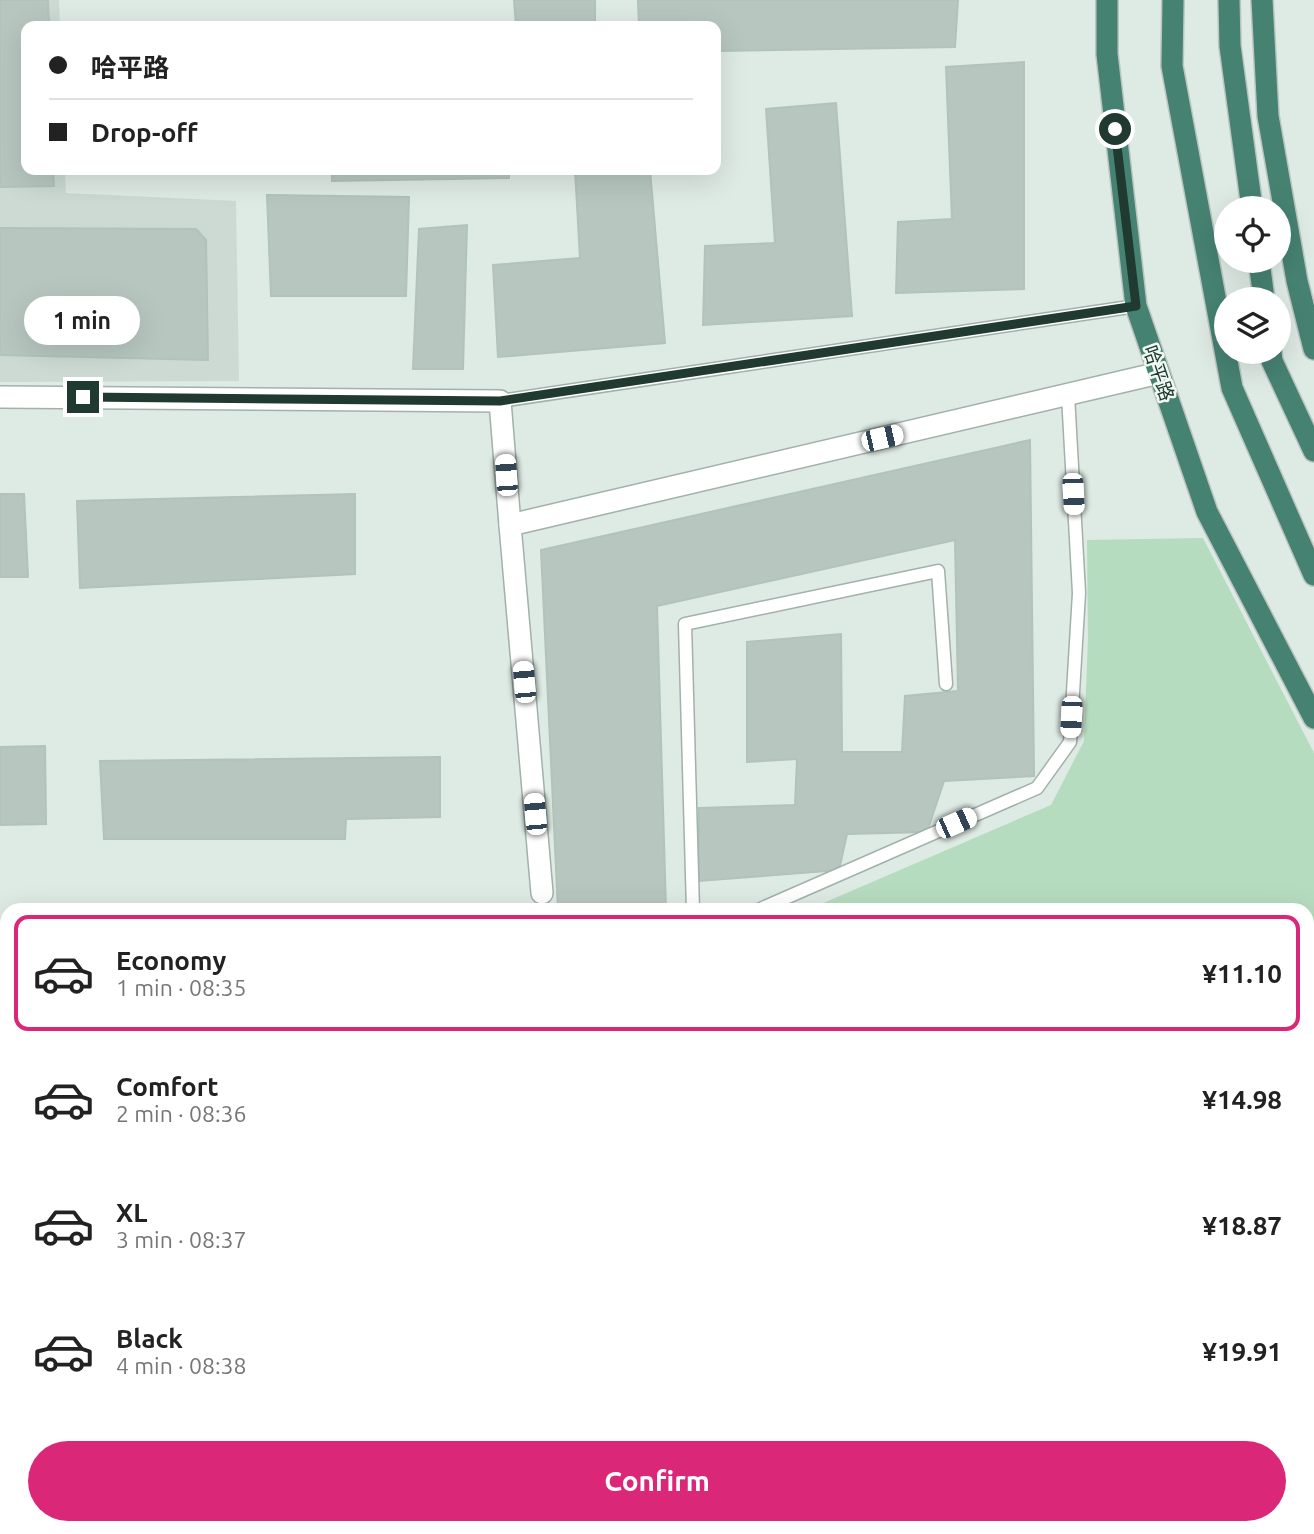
<!DOCTYPE html>
<html lang="en">
<head>
<meta charset="utf-8">
<style>
	:root { --surface:#fff; --page:#f2f2f2; --text:#222; --muted:#767676; --line:#e0e0e0; --accent:#db2777 }
	body { margin:0; font-family:Ubuntu,"Noto Sans SC",sans-serif; background:var(--page); color:var(--text); height:100vh; display:flex; flex-direction:column; font-size:26px; white-space:nowrap }
	* { box-sizing:border-box; margin:0 }
	p { font-size:23px; color:var(--muted) }
	.icon { flex:none; width:38px; height:38px; fill:none; stroke:currentColor; stroke-width:2; stroke-linecap:round; stroke-linejoin:round }
	.map { position:relative; flex:1; overflow:hidden }
	.sheet { position:absolute; left:0px; top:903px; width:1314px; height:632px; display:flex; flex-direction:column; background:var(--surface); border-radius:21px 21px 0 0; box-shadow:0 7px 28px #0002 }
	.sheet>* { flex:none }
	.guide { position:absolute; left:21px; top:21px; width:700px; height:154px; border-radius:14px; box-shadow:0 7px 28px #0002; display:grid; align-content:center; height:154px; padding:0 28px; background:var(--surface) }
	.buttons { position:absolute; left:1214px; top:196px; display:grid; gap:14px }
	.buttons a { display:grid; place-items:center; width:77px; height:77px; border-radius:50%; background:var(--surface); box-shadow:0 7px 28px #0002; font-size:35px }
	.end { position:absolute; width:32px; height:32px; margin:-16px; border:9px solid #203931; background:#fff; box-shadow:0 0 0 4px #fff }
	.from { border-radius:50% }
	.bubble { position:absolute; height:49px; border-radius:24px; background:var(--surface); box-shadow:0 7px 28px #0002; font-size:23px; font-weight:700; line-height:49px; text-align:center }
	.car { position:absolute; width:21px; height:42px; margin:-21px -10px; border-radius:9px; box-shadow:0 0 5px 2px #0007; background:linear-gradient(#fff 24%,#345 0 40%,#fff 0 76%,#345 0 86%,#fff 0) }
	.guide b { display:flex; align-items:center; gap:24px; height:66px; font-size:26px }
	.guide b+b { border-top:2px solid var(--line) }
	.guide i { width:18px; height:18px; background:var(--text) }
	ul { padding:12px 0 0; list-style:none }
	li { display:flex; align-items:center; gap:21px; height:116px; margin:0 14px 10px; padding:0 14px; border:4px solid transparent; border-radius:14px }
	li div { flex:1 }
	li b { display:block; font-size:26px }
	li em { font-style:normal; font-weight:700 }
	li.active { border-color:var(--accent) }
	li>.icon { width:63px; height:63px; stroke-width:1.5 }
	.primary-button { display:flex; gap:14px; margin-top:auto; padding:14px 28px }
	.primary-button a { flex:1; height:80px; border-radius:42px; background:var(--accent); color:#fff; font-size:28px; font-weight:700; line-height:80px; text-align:center }
	.map>svg:first-child { display:block }
</style>
</head>
<body>
<div class="map">
<svg width="1314" height="1534" viewBox="0 0 1314 1534">
	<rect width="100%" height="100%" fill="#deeae4"/>
	<path fill="#ccdad3" d="M0,0H59L60,26H26V170H65L66,193L236,201L239,381L0,382Z"/>
	<g fill="#b6dcbf">
		<path d="M1203,538L1314,753V1534H1189L1188,1528H1307V910H807L1051,805L1084,741L1088,638L1087,540Z"/>
		<path d="M7,1277V1528H503L489,1534H0V1280Z"/>
	</g>
	<g fill="none" stroke-linecap="round" stroke-linejoin="round">
		<g stroke="#85c8d0" stroke-width="54">
			<path d="M1307,1193L1314,1187"/>
			<path d="M165,1534L176,1528"/>
		</g>
	</g>
	<g fill="#b7c7c0" stroke="#b1c3bb" stroke-width="2">
		<path d="M0,0H48L49,26H26V170H53L54,186L0,187Z"/>
		<path d="M514,0H595V26H516Z"/>
		<path d="M638,0H958L955,47L716,51V26H639Z"/>
		<path d="M1024,62V289L896,293L898,222L952,219L946,67Z"/>
		<path d="M836,103L852,316L703,325L705,246L775,243L766,109Z"/>
		<path d="M332,170H509V178L332,181Z"/>
		<path d="M575,170H650L665,343L498,357L493,265L580,258Z"/>
		<path d="M267,195L409,197L406,296H271Z"/>
		<path d="M467,225L463,369H413L419,229Z"/>
		<path d="M0,228L196,229L206,240L208,360L0,355Z"/>
		<path d="M1030,440L1034,776L944,781L927,832L847,834L839,870L699,881V808L795,805L797,759L747,762V642L841,634L842,752H902L905,696L958,691L955,540L657,606L666,910H558L541,550Z"/>
		<path d="M0,494H24L28,577H0Z"/>
		<path d="M355,494V574L80,588L77,501Z"/>
		<path d="M45,746L46,824L0,825V747Z"/>
		<path d="M440,757V817L346,819L345,839H104L100,761Z"/>
		<rect x="0" y="1005" width="7" height="83"/>
		<path d="M0,1198L7,1215V1251L0,1253Z"/>
	</g>
	<g fill="none" stroke-linecap="round" stroke-linejoin="round">
		<g stroke="#a1b1ab" stroke-width="15">
			<g id="service">
				<path d="M500,401L1136,306"/>
				<path d="M693,910L685,624L938,571L946,684"/>
				<path d="M758,910L1037,788L1070,742L1079,593L1068,395"/>
			</g>
		</g>
		<g stroke="#a1b1ab" stroke-width="24">
			<g id="minor">
				<path d="M0,397L500,401L510,525"/>
				<path d="M542,893L510,525L1159,373"/>
			</g>
		</g>
		<g stroke="#bcc4c1" stroke-width="24">
			<g id="trunk">
				<path d="M1107,0V54L1136,306L1207,512L1314,718"/>
				<path d="M1173,0L1172,66L1232,388L1314,575"/>
				<path d="M1229,0L1230,46L1252,208"/>
				<path d="M1262,0L1268,116L1297,281L1314,349"/>
				<path d="M1259,261L1264,299"/>
				<path d="M1271,352L1272,361L1314,451"/>
			</g>
		</g>
		<use href="#service" stroke="#fff" stroke-width="12"/>
		<use href="#minor" stroke="#fff" stroke-width="21"/>
		<use href="#trunk" stroke="#468272" stroke-width="21"/>
	</g>
	<g fill="none" stroke-linecap="round" stroke-linejoin="round">
		<path stroke="#203931" stroke-width="9" d="M83,397L500,401L1136,306L1115,129"/>
	</g>
	<g text-anchor="middle" stroke-width="5" stroke-linejoin="round" paint-order="stroke">
		<g font-size="19" fill="#203931" stroke="#eef7f2">
			<text transform="translate(1159 373) rotate(71)" y="7">哈平路</text>
		</g>
	</g>
</svg>
<div class="buttons">
<a><svg class="icon" aria-label="locate" viewBox="0 0 24 24"><circle cx="12" cy="12" r="6"/><path d="M12 2v4M12 18v4M2 12h4M18 12h4"/></svg></a>
<a><svg class="icon" aria-label="layers" viewBox="0 0 24 24"><path d="M12 4l9 5-9 5-9-5zM3 14l9 5 9-5"/></svg></a>
</div>
<i class="end from" style="left:1115px;top:129px"></i>
<i class="end" style="left:83px;top:397px"></i>
<div class="bubble" style="left:24px;top:296px;width:116px">1 min</div>
<i class="car" style="left:882px;top:438px;rotate:77deg"></i>
<i class="car" style="left:506px;top:475px;rotate:356deg"></i>
<i class="car" style="left:1073px;top:494px;rotate:177deg"></i>
<i class="car" style="left:524px;top:682px;rotate:355deg"></i>
<i class="car" style="left:1071px;top:717px;rotate:183deg"></i>
<i class="car" style="left:535px;top:814px;rotate:355deg"></i>
<i class="car" style="left:956px;top:823px;rotate:66deg"></i>
<div class="guide">
<b><i class="from"></i>哈平路</b>
<b><i></i>Drop-off</b>
</div>
<section class="sheet">
<ul>
<li class="active"><svg class="icon" aria-label="car" viewBox="0 0 24 24"><path d="M5 17H2v-5l4-1 3-4h7l3 4 3 1v5h-3M9 17h6M6 11h13"/><circle cx="7" cy="17" r="2"/><circle cx="17" cy="17" r="2"/></svg><div><b>Economy</b><p>1 min · 08:35</p></div><em>¥11.10</em></li>
<li><svg class="icon" aria-label="car" viewBox="0 0 24 24"><path d="M5 17H2v-5l4-1 3-4h7l3 4 3 1v5h-3M9 17h6M6 11h13"/><circle cx="7" cy="17" r="2"/><circle cx="17" cy="17" r="2"/></svg><div><b>Comfort</b><p>2 min · 08:36</p></div><em>¥14.98</em></li>
<li><svg class="icon" aria-label="car" viewBox="0 0 24 24"><path d="M5 17H2v-5l4-1 3-4h7l3 4 3 1v5h-3M9 17h6M6 11h13"/><circle cx="7" cy="17" r="2"/><circle cx="17" cy="17" r="2"/></svg><div><b>XL</b><p>3 min · 08:37</p></div><em>¥18.87</em></li>
<li><svg class="icon" aria-label="car" viewBox="0 0 24 24"><path d="M5 17H2v-5l4-1 3-4h7l3 4 3 1v5h-3M9 17h6M6 11h13"/><circle cx="7" cy="17" r="2"/><circle cx="17" cy="17" r="2"/></svg><div><b>Black</b><p>4 min · 08:38</p></div><em>¥19.91</em></li>
</ul>
<div class="primary-button"><a>Confirm</a></div>
</section>
</div>
</body>
</html>
